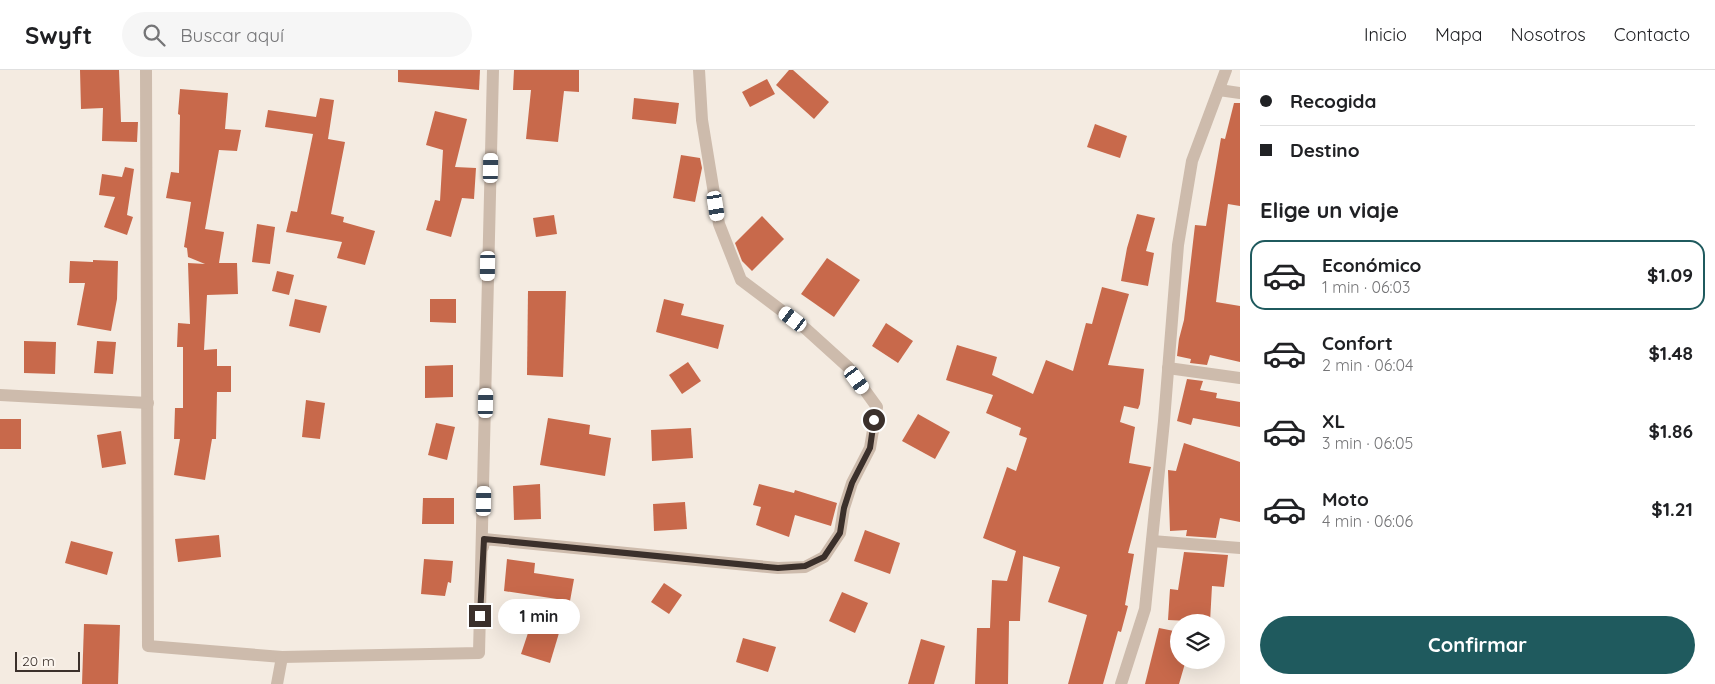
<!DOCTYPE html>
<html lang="es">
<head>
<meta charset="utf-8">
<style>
	:root { --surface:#fff; --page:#f6f6f6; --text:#202124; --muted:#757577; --line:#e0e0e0; --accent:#1f5a5e }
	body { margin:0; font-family:Quicksand,sans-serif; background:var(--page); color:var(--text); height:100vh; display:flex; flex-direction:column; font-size:19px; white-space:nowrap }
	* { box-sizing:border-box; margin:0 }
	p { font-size:16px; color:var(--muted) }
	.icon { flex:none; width:28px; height:28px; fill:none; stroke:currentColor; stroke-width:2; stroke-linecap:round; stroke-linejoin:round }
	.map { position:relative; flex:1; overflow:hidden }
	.sheet { display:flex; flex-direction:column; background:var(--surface); width:475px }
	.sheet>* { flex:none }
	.top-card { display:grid; align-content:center; height:110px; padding:0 20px; background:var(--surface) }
	.tools { position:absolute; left:1170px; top:544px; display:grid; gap:10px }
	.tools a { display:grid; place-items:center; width:55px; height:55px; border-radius:50%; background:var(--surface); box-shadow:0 5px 20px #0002; font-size:25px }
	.scale { position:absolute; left:15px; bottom:12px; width:65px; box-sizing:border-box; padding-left:5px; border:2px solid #3b302b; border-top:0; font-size:14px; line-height:18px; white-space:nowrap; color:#3b302b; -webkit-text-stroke:4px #fbf5ee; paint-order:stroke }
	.end { position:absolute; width:22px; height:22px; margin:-11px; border:6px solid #3b302b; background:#fff; box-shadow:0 0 0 2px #fff }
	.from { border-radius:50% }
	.bubble { position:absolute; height:35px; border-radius:18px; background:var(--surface); box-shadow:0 5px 20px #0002; font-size:16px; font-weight:700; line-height:35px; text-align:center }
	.car { position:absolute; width:15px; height:30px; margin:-15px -8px; border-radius:6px; box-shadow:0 0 4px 1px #0007; background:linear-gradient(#fff 24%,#345 0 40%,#fff 0 76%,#345 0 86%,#fff 0) }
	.top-card b { display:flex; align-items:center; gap:18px; height:48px; font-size:19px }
	.top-card b+b { border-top:1px solid var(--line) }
	.top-card i { width:12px; height:12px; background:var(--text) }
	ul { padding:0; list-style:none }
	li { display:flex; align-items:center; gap:15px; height:70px; margin:0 10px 8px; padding:0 10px; border:2px solid transparent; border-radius:15px }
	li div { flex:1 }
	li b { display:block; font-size:19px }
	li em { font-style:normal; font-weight:700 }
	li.on { border-color:var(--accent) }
	li>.icon { width:45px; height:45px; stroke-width:1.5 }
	h2 { padding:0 20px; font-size:22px; line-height:60px }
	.cta { display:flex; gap:10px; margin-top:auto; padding:10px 20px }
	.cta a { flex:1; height:58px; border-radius:30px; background:var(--accent); color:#fff; font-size:20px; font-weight:700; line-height:58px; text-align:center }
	header { display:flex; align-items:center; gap:30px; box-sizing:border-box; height:70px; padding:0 25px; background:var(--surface); border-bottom:1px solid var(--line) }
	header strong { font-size:24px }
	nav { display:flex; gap:28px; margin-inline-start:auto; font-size:18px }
	.search { width:350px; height:45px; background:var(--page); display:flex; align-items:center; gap:12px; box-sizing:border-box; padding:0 18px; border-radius:28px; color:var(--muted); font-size:19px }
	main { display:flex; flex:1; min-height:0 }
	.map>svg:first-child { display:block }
</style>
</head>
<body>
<header>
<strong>Swyft</strong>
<div class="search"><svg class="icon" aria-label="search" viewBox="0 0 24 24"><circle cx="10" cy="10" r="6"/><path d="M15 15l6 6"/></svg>Buscar aquí</div>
<nav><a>Inicio</a><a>Mapa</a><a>Nosotros</a><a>Contacto</a></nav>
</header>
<main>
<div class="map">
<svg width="1240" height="614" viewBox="0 0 1240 614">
	<rect width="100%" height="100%" fill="#f4ebe1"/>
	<g fill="#c8694b">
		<path d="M80,0H119L121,52H138L137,72L102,71L103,38L81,39Z"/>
		<path d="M398,0H480L479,20L398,12Z"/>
		<path d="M514,0H579V22L564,21L558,72L526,69L531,20H513Z"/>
		<path d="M789,0H793L829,32L814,49L776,15Z"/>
		<path d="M767,9L775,24L750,37L742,22Z"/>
		<path d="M180,19L228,23L225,59L241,60L237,81L219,80L205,159L224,162L219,193H237L238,224L207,225L204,280L217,279V296H231V322H217L216,369H212L205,410L174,405L180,369H174L175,338H183V277H177L178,253L190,254L188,193L205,194L188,187L187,178L184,177L191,132L166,128L171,102L179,103L180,45L178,44Z"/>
		<path d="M320,28L334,30L328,69L345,72L331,144L344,147L343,152L375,161L365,195L337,188L342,172L286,162L291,141L297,142L313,64L265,57L268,40L316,47Z"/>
		<path d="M634,28L679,33L676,54L632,49Z"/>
		<path d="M1234,33H1240V136L1228,134L1216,232L1240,236V292L1210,285L1207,295L1190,293L1191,289L1177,286L1179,269L1184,250L1195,155L1206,156L1221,68L1225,69Z"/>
		<path d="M435,41L467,49L455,97L476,98L474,129L462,128L451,167L426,160L435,130L440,131L443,80L426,75Z"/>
		<path d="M1095,54L1127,66L1120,88L1087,77Z"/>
		<path d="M681,85L700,88L702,98L695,132L673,128Z"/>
		<path d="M125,97L134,99L127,145L133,147L127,165L104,157L115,127L99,125L102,104L122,107Z"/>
		<path d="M1137,144L1155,148L1146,181L1154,183L1148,216L1121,211L1127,178Z"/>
		<path d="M554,145L557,164L536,167L533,148Z"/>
		<path d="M762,146L784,169L752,201L742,191L735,173Z"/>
		<path d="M257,154L275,157L270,194L252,192Z"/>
		<path d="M827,188L860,210L834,247L801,224Z"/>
		<path d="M93,190L118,191L117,229L111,261L77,255L85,213H69L70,191L93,192Z"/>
		<path d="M277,201L294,205L289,225L272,221Z"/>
		<path d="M1102,217L1129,224L1108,295L1144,299L1140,334L1138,339L1124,336L1120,352L1135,357L1129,393L1151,397L1128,483L1134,484L1125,535L1128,536L1121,562L1118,561L1103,614H1068L1087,545L1048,532L1060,497L1023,486L1020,551H1009L1008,614H975L977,558H990L992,510L1007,511L1016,481L983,468L1007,397L1016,401L1027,368L1019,365L1021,358L986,343L993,325L946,310L957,275L997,287L992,305L1033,324L1046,290L1073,301L1086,253L1092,254Z"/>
		<path d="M528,221H566L563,307L527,305Z"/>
		<path d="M295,229L327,236L320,263L289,256Z"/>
		<path d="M430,229H456V253L430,252Z"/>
		<path d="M664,229L684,234L681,245L724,255L718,279L656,262Z"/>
		<path d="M886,253L913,271L898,293L872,276Z"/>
		<path d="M24,271L56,272L55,304L24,303Z"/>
		<path d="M97,271L116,272L113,304L94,303Z"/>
		<path d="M688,292L701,311L682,324L669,305Z"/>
		<path d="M453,295V327L425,328V296Z"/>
		<path d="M1187,309L1203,311L1200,320L1217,323L1216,328L1240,332V357L1193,348L1191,355L1177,351Z"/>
		<path d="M306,330L325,333L320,369L302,367Z"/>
		<path d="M918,344L950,362L935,389L902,371Z"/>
		<path d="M548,348L590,355L589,364L611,368L605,406L540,395Z"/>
		<rect x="0" y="349" width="21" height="30"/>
		<path d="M436,353L455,357L447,390L428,385Z"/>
		<path d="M691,358L693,388L652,391L651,360Z"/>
		<path d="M121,361L126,394L102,398L97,365Z"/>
		<path d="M1184,373L1240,392V452L1220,448L1216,468L1186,466L1187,460L1170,461L1168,400L1176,401Z"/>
		<path d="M540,414L541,449L514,450L513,416Z"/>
		<path d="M759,414L794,423L795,420L837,433L831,456L795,445L789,467L756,455L761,437L753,435Z"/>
		<path d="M423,428H454V454H422Z"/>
		<path d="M685,432L687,459L654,461L653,434Z"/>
		<path d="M865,460L900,473L890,504L854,491Z"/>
		<path d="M219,465L221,487L178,492L175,469Z"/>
		<path d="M71,471L113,482L107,505L65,493Z"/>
		<path d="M1184,482L1228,485L1224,517L1212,516L1210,552L1168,550L1170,519L1178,520Z"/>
		<path d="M424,489L453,491L451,513L448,512L445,526L421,524Z"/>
		<path d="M507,489L535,493L534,503L574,509L570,531L504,521Z"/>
		<path d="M664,513L682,525L669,544L651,532Z"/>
		<path d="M842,522L868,533L855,563L829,551Z"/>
		<path d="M84,554L120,555L118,614H82Z"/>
		<path d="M531,554L559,563L550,593L521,584Z"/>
		<path d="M1159,558L1179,562V590H1186L1179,614H1145Z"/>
		<path d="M743,568L776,577L768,602L736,592Z"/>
		<path d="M921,569L945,576L934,614H908Z"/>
	</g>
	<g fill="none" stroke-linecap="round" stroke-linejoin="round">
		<g stroke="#cdbbac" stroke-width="12">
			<path d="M146,0L148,576L282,587L479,583L493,0"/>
			<path d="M1219,20L1240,23"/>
			<path d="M1168,298L1240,308"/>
			<path d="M0,325L148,333"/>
			<path d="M1152,471L1240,478"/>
			<path d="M483,477L484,469L778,498L805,497L824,487L840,463L844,438L852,413L870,378L877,337L848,297L806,259L741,210L719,154L702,50L699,0"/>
			<path d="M277,614L282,587"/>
			<path d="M1121,614L1145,539L1164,351L1178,175L1192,91L1226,0"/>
		</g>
	</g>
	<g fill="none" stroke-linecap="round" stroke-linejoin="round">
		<path stroke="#3b302b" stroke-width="6" d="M480,546L484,469L778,498L805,496L824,487L840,463L844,438L852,413L870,378L874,350"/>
	</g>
</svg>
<div class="tools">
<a><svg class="icon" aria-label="layers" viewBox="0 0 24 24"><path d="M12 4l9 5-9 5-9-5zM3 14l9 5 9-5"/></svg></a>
</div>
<div class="scale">20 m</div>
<i class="end from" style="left:874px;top:350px"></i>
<i class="end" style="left:480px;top:546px"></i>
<div class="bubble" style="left:498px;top:529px;width:82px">1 min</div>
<i class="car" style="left:491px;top:98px;rotate:1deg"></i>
<i class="car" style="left:716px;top:136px;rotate:171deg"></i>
<i class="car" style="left:488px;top:196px;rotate:181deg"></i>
<i class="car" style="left:793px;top:249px;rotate:307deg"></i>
<i class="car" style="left:857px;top:310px;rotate:144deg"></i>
<i class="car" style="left:486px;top:333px;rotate:1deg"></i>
<i class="car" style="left:484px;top:431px;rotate:1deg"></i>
</div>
<section class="sheet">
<div class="top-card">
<b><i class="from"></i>Recogida</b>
<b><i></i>Destino</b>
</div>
<h2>Elige un viaje</h2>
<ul>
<li class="on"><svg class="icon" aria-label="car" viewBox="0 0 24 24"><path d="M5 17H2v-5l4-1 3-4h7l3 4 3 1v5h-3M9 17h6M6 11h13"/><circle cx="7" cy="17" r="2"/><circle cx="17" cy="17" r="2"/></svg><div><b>Económico</b><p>1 min · 06:03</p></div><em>$1.09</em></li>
<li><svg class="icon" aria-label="car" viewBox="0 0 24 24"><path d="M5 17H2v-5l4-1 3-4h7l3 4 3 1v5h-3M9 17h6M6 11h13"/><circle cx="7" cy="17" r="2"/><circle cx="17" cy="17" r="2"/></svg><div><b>Confort</b><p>2 min · 06:04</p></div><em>$1.48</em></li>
<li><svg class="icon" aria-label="car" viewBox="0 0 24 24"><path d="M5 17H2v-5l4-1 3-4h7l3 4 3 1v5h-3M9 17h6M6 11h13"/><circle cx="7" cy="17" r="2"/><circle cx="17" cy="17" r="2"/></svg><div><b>XL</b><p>3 min · 06:05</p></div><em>$1.86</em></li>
<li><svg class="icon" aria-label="car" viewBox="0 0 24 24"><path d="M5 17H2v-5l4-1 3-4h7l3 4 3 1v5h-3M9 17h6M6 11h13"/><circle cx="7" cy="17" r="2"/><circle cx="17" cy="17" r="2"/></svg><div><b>Moto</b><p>4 min · 06:06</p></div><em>$1.21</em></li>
</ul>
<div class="cta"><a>Confirmar</a></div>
</section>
</main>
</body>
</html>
